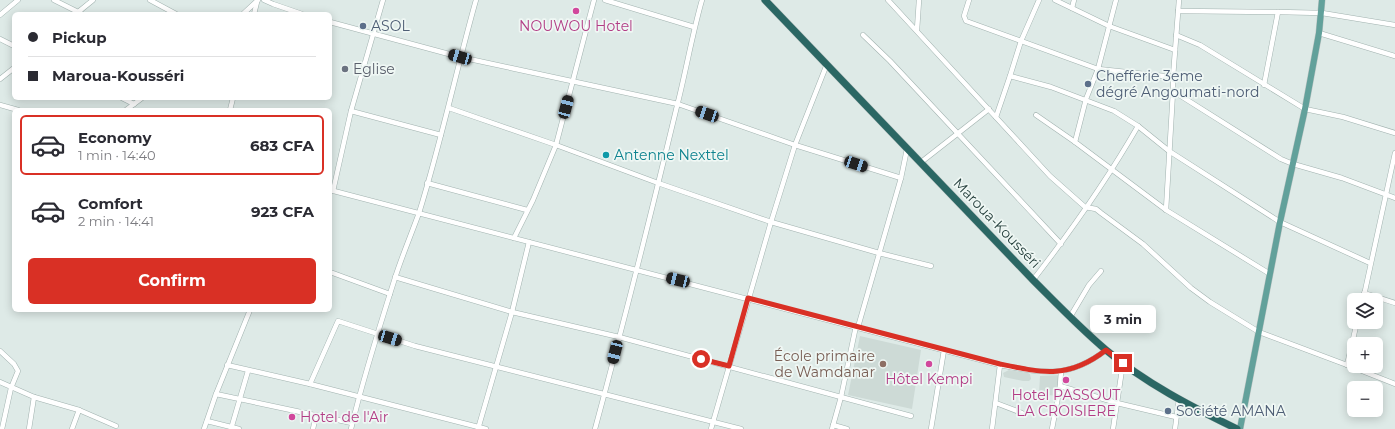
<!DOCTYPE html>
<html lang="en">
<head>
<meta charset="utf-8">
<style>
	:root { --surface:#fff; --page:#f7f7f7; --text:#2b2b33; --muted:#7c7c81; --line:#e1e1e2; --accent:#d93025 }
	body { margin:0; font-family:Montserrat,sans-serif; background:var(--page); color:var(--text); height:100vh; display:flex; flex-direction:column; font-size:15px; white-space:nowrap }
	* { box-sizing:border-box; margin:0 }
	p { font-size:13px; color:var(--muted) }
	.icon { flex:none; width:22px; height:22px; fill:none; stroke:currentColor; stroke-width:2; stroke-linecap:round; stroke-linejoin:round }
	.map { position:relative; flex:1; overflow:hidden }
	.drawer { position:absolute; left:12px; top:108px; width:320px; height:204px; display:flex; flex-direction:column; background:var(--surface); border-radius:6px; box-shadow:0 2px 10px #0003 }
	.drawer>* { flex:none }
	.top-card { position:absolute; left:12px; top:12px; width:320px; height:88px; border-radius:6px; box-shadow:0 2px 10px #0003; display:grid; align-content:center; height:88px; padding:0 16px; background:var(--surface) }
	.buttons { position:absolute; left:1347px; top:293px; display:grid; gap:8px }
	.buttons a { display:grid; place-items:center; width:36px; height:36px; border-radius:6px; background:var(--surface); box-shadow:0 2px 10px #0003; font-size:20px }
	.end { position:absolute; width:18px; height:18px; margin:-9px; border:5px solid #d93025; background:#fff; box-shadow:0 0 0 2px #fff }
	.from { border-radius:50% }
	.bubble { position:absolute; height:28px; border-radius:6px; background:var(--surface); box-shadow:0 2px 10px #0003; font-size:13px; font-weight:700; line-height:28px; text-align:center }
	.car { position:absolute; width:12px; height:24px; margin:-12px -6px; border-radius:5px; box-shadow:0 0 3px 1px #0007; background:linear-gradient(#222 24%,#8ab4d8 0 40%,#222 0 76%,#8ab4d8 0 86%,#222 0) }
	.top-card b { display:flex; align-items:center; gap:14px; height:38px; font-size:15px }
	.top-card b+b { border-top:1px solid var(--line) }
	.top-card i { width:10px; height:10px; background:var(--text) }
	ul { padding:7px 0 0; list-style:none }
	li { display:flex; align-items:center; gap:12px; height:60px; margin:0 8px 6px; padding:0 8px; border:2px solid transparent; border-radius:6px }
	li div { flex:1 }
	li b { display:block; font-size:15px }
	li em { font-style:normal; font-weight:700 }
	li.current { border-color:var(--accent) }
	li>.icon { width:36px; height:36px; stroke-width:1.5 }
	.action { display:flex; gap:8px; margin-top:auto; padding:8px 16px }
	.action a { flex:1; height:46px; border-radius:6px; background:var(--accent); color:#fff; font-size:16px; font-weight:700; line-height:46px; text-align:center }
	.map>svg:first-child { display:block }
</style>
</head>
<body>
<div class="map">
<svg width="1395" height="429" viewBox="0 0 1395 429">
	<rect width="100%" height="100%" fill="#deeae7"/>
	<g fill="#cddad6">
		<path d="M860,336L921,350L912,409L848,395Z"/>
		<path d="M1009,370L1028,373L1030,374L1031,379L1029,381H1023L1004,377L1003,373Z"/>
		<path d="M1061,375L1057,396L1039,394L1040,376Z"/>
	</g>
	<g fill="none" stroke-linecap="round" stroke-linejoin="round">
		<g stroke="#a1b2af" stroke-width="5.5">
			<g id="minor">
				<path d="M54,0L82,14"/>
				<path d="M150,0L176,14"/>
				<path d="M264,0L273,4L302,14"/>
				<path d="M605,0L694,27"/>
				<path d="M888,0L1050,176L1085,207L1096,209L1101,213L1143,244L1191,288L1210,302L1259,332L1347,365L1395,384"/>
				<path d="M969,0L964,16L966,21L1098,69L1173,77"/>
				<path d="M1039,0L1021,41L1010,76L1051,87L1114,111L1138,126L1169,151L1280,222L1370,263"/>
				<path d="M1055,0L1109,26L1175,50"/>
				<path d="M1116,0L1098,69L1086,99L1075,142L1166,210L1270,274"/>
				<path d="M1072,8L1074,0"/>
				<path d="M1178,11L1278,12L1322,13L1395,25"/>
				<path d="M77,13L93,0"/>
				<path d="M243,14L258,0"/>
				<path d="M254,14L257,2"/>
				<path d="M0,15L18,0"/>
				<path d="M330,22L460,57L678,104L795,145L901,178"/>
				<path d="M917,30L919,0"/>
				<path d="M1319,33L1395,56"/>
				<path d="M863,35L890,61L1061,244"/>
				<path d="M1176,35L1200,45L1305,109L1343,117L1395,133"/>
				<path d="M0,39L14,46"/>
				<path d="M0,79L14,68"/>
				<path d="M1264,85L1278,12"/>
				<path d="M1173,91L1281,159L1293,164L1342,178L1395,198"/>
				<path d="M122,98L134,104"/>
				<path d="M0,105L18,110"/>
				<path d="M449,108L556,145L658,183L771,222L879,253L931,266"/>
				<path d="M126,110L142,98"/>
				<path d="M230,110L233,98"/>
				<path d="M351,111L441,135"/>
				<path d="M1036,115L1075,142"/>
				<path d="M996,117L1010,76"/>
				<path d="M920,163L989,109"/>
				<path d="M427,183L527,210"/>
				<path d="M330,190L1000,365C1043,373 1069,379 1106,350"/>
				<path d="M333,191L351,111L383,0"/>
				<path d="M1166,210L1173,91V77L1179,0"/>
				<path d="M514,238L533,200L556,145L594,0"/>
				<path d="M330,272L390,294"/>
				<path d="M395,277L512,312L619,337L911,416"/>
				<path d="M1033,280C1071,231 1107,180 1138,126"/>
				<path d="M1364,293L1395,303"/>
				<path d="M1363,300L1395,153"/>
				<path d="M1070,317L1089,285L1101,271"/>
				<path d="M858,327L901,178L907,149"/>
				<path d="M0,351L14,364L18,371L11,388L2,429"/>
				<path d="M227,365L310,384L486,429"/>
				<path d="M1347,365L1357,322"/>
				<path d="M0,382L34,397L79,410"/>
				<path d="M310,384L338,321L415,346L741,429"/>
				<path d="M1060,386L1117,403L1176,417"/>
				<path d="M216,394L352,423"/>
				<path d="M996,403L1022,413"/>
				<path d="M207,421L239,429"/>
				<path d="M833,425L847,429"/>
				<path d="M29,429L34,397"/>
				<path d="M72,429L79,410L116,426"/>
				<path d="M204,429L216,394L250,310"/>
				<path d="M231,429L248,371"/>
				<path d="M313,429L316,415"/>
				<path d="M351,429C363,378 379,328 395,278C402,256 411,235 419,213C441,143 456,71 476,0"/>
				<path d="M478,429L512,312L529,242"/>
				<path d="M595,429C624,322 651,214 677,106C686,71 692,35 702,0"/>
				<path d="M711,429L771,222L795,145L827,64"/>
				<path d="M832,429L841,397L856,326"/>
				<path d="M931,429L944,350"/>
				<path d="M992,429L1000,365"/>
				<path d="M1052,429L1060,386L1061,371"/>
				<path d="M1113,429L1123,363"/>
				<path d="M1175,429L1179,399"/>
			</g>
		</g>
		<g stroke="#bcc4c3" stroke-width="7">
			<path id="major" d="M1240,429L1280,222L1305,109L1319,33L1322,0"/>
		</g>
		<g stroke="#bcc4c3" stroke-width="8">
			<path id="highway" d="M765,0L1033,280C1057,304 1080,328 1106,350C1145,383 1192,407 1237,429"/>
		</g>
		<use href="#minor" stroke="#fff" stroke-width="4.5"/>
		<use href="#major" stroke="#62a19b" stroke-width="6"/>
		<use href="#highway" stroke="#2b6764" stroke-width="7"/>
	</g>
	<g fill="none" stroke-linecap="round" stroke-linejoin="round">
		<path stroke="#d93025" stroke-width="5" d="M701,359L729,366L748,298L1000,364C1043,373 1069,379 1106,350L1123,363"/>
	</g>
	<g fill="#d1479c" stroke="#eff7f4" stroke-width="1.5">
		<circle cx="576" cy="11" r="4"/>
		<circle cx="929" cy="364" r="4"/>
		<circle cx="1066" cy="380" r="4"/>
		<circle cx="292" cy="417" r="4"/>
	</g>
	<g fill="#5c6f8a" stroke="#eff7f4" stroke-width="1.5">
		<circle cx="363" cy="26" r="4"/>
		<circle cx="1088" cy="84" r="4"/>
		<circle cx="1168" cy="411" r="4"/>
	</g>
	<circle fill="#6b7280" stroke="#eff7f4" stroke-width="1.5" cx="345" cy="69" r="4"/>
	<circle fill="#0f9aa8" stroke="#eff7f4" stroke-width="1.5" cx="606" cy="155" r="4"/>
	<circle fill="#8d6e63" stroke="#eff7f4" stroke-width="1.5" cx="883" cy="364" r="4"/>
	<g text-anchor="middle" stroke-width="3.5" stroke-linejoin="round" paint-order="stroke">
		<g font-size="14" fill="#4e5e75" stroke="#eff7f4" text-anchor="start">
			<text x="371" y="31">ASOL</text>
			<text x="1096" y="81">Chefferie 3eme<tspan x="1096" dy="16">dégré Angoumati-nord</tspan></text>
			<text x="1176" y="416">Société AMANA</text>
		</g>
		<g font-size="14" fill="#b23c85" stroke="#eff7f4">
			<text x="576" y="31">NOUWOU Hotel</text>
			<text x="929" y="384">Hôtel Kempi</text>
			<text x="1066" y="400">Hotel PASSOUT<tspan x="1066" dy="16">LA CROISIERE</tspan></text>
			<text x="300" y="422" text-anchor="start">Hotel de l'Air</text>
		</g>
		<g font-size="14" fill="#5b616d" stroke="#eff7f4" text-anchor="start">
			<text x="353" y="74">Eglise</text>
		</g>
		<g font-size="14" fill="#0d838f" stroke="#eff7f4" text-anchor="start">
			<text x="614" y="160">Antenne Nexttel</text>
		</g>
		<g font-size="14" fill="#1f3a37" stroke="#eff7f4">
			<text transform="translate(997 223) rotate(46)" y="5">Maroua-Kousséri</text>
		</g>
		<g font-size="14" fill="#785e54" stroke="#eff7f4" text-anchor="end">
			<text x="875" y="361">École primaire<tspan x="875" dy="16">de Wamdanar</tspan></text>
		</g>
	</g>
</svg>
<div class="buttons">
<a><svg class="icon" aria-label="layers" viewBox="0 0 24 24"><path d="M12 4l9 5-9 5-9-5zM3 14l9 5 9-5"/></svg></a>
<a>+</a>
<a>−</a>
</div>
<i class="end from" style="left:701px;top:359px"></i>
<i class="end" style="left:1123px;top:363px"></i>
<div class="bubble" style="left:1090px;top:305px;width:66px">3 min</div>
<i class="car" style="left:460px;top:57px;rotate:286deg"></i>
<i class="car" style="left:566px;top:107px;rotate:15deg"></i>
<i class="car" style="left:707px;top:114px;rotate:289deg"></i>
<i class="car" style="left:856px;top:164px;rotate:108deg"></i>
<i class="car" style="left:678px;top:280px;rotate:284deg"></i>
<i class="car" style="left:390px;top:338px;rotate:107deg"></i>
<i class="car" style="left:615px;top:352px;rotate:194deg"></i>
<div class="top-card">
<b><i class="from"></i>Pickup</b>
<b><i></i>Maroua-Kousséri</b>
</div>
<section class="drawer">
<ul>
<li class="current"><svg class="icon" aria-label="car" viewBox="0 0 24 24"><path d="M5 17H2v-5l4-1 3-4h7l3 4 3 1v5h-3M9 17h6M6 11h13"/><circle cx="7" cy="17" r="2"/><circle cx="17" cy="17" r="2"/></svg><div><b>Economy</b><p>1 min · 14:40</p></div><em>683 CFA</em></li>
<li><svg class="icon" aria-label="car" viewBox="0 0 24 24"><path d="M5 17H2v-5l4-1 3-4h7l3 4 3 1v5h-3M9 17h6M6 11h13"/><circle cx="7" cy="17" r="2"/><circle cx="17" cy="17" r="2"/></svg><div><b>Comfort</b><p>2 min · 14:41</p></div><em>923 CFA</em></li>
</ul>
<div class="action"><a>Confirm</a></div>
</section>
</div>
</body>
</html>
